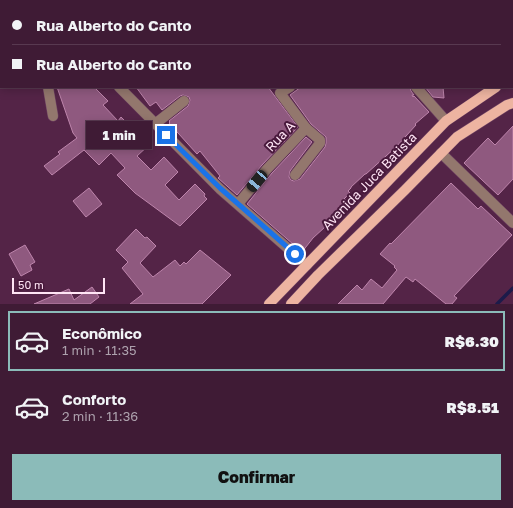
<!DOCTYPE html>
<html lang="pt">
<head>
<meta charset="utf-8">
<style>
	:root { --surface:#3f1b35; --page:#46243d; --text:#f1f3f6; --muted:#ada1ad; --line:#583950; --accent:#8bbbb9 }
	body { margin:0; font-family:"Golos Text",sans-serif; background:var(--page); color:var(--text); height:100vh; display:flex; flex-direction:column; font-size:15px; white-space:nowrap }
	* { box-sizing:border-box; margin:0 }
	p { font-size:13px; color:var(--muted) }
	.icon { flex:none; width:22px; height:22px; fill:none; stroke:currentColor; stroke-width:2; stroke-linecap:round; stroke-linejoin:round }
	.map { position:relative; height:304px; overflow:hidden }
	.drawer { display:flex; flex-direction:column; background:var(--surface); flex:1 }
	.drawer>* { flex:none }
	.top-card { position:absolute; left:0px; top:0px; width:513px; height:88px; box-shadow:0 2px 10px #0003,0 0 0 1px var(--line); display:grid; align-content:center; height:88px; padding:0 12px; background:var(--surface) }
	.scale { position:absolute; left:12px; bottom:10px; width:93px; box-sizing:border-box; padding-left:4px; border:2px solid #ffe5f5; border-top:0; font-size:11px; line-height:14px; white-space:nowrap; color:#ffe5f5; -webkit-text-stroke:3px #49193c; paint-order:stroke }
	.end { position:absolute; width:18px; height:18px; margin:-9px; border:5px solid #1a73e8; background:#fff; box-shadow:0 0 0 2px #fff }
	.from { border-radius:50% }
	.bubble { position:absolute; height:28px; border-radius:0px; background:var(--surface); box-shadow:0 2px 10px #0003,0 0 0 1px var(--line); font-size:13px; font-weight:800; line-height:28px; text-align:center }
	.car { position:absolute; width:12px; height:24px; margin:-12px -6px; border-radius:5px; box-shadow:0 0 3px 1px #0007; background:linear-gradient(#222 24%,#8ab4d8 0 40%,#222 0 76%,#8ab4d8 0 86%,#222 0) }
	.top-card b { display:flex; align-items:center; gap:14px; height:38px; font-size:15px }
	.top-card b+b { border-top:1px solid var(--line) }
	.top-card i { width:10px; height:10px; background:var(--text) }
	ul { padding:7px 0 0; list-style:none }
	li { display:flex; align-items:center; gap:12px; height:60px; margin:0 8px 6px; padding:0 4px; border:2px solid transparent; border-radius:0px }
	li div { flex:1 }
	li b { display:block; font-size:15px }
	li em { font-style:normal; font-weight:800 }
	li.active { border-color:var(--accent) }
	li>.icon { width:36px; height:36px; stroke-width:1.5 }
	.cta { display:flex; gap:8px; margin-top:auto; padding:8px 12px }
	.cta a { flex:1; height:46px; border-radius:0px; background:var(--accent); color:#111; font-size:16px; font-weight:800; line-height:46px; text-align:center }
	.map>svg:first-child { display:block }
</style>
</head>
<body>
<div class="map">
<svg width="513" height="304" viewBox="0 0 513 304">
	<rect width="100%" height="100%" fill="#542447"/>
	<g fill="none" stroke-linecap="round" stroke-linejoin="round">
		<path stroke="#1c1b4a" stroke-width="3.5" d="M497,304L513,288"/>
	</g>
	<g fill="#8f597f" stroke="#be85ac">
		<path d="M57,87H94L108,101L103,105L118,121L121,117L149,145L137,156L151,170L164,157L178,172L165,185L179,200L195,184L205,194L204,196L207,199L180,226L135,193L117,175L125,168L111,153L99,165L84,150L52,175L44,166L60,154L58,152L77,138L73,133Z"/>
		<path d="M136,87H268L298,127L262,165L237,195L218,178L220,176L200,151L197,154L169,123L170,122L169,121L188,106L190,100L189,97L183,95L180,96L162,110L156,102L150,106Z"/>
		<path d="M301,87H405L406,88V87H410L411,91L414,95H412L413,97L414,96L429,112L415,124L416,125L396,147L366,174H365L351,187V188L348,191L350,193L344,199L348,202L324,226L325,227L313,238L302,252L247,204L272,173L306,137L312,142L290,171L289,177L291,180L294,181L300,179L325,147L326,143V137L311,124L290,95Z"/>
		<path d="M425,87H443L444,98L433,97Z"/>
		<path d="M513,126V179L498,195L464,163L488,138L495,145Z"/>
		<path d="M451,183L478,209L481,206L512,235L454,296L457,298L452,304H446L415,279L413,282L406,277L383,304H338L357,285L362,290L371,279L382,288L397,270L394,267L395,266L380,254L390,243L391,244Z"/>
		<path d="M89,188L102,204L86,217L73,201Z"/>
		<path d="M136,229L145,238L147,237L156,246L140,263L153,277L175,260L180,266L184,262L186,264L200,250L231,275L202,304H130L143,294L122,268L128,262L116,250Z"/>
		<path d="M25,245L35,262L30,265L32,270L21,276L9,254Z"/>
		<path d="M92,287L99,297L90,304H34L69,289L74,300Z"/>
	</g>
	<g fill="none" stroke-linecap="round" stroke-linejoin="round">
		<g stroke="#6f4363" stroke-width="11">
			<g id="minor">
				<path d="M16,0V1"/>
				<path d="M65,0V1"/>
				<path d="M340,0L341,1"/>
				<path d="M274,1L275,0"/>
				<path d="M377,1L378,0"/>
				<path d="M48,87L53,116"/>
				<path d="M119,87L220,189L307,265"/>
				<path d="M416,87L446,121"/>
				<path d="M155,124L184,101"/>
				<path d="M441,153L513,223"/>
				<path d="M295,175L320,143V140L306,128"/>
				<path d="M238,204L267,169L306,128L280,93L290,87"/>
			</g>
		</g>
		<g stroke="#6f4363" stroke-width="11">
			<g id="major">
				<path d="M512,80H513"/>
				<path d="M269,304L446,121L496,87"/>
				<path d="M291,304L318,275L405,190L457,137L507,105L513,103"/>
			</g>
		</g>
		<use href="#minor" stroke="#93776d" stroke-width="10"/>
		<use href="#major" stroke="#edb4a1" stroke-width="10"/>
	</g>
	<g fill="none" stroke-linecap="round" stroke-linejoin="round">
		<path stroke="#1a73e8" stroke-width="5" d="M166,135L220,188L295,254"/>
	</g>
	<g text-anchor="middle" stroke-width="4" stroke-linejoin="round" paint-order="stroke">
		<g font-size="13" fill="#ffe5f5" stroke="#49193c">
			<text transform="translate(280 136) rotate(-47)" y="5">Rua A</text>
			<text transform="translate(369 181) rotate(-46)" y="5">Avenida Juca Batista</text>
		</g>
	</g>
</svg>
<div class="scale">50 m</div>
<i class="end from" style="left:295px;top:254px"></i>
<i class="end" style="left:166px;top:135px"></i>
<div class="bubble" style="left:86px;top:121px;width:66px">1 min</div>
<i class="car" style="left:257px;top:181px;rotate:220deg"></i>
<div class="top-card">
<b><i class="from"></i>Rua Alberto do Canto</b>
<b><i></i>Rua Alberto do Canto</b>
</div>
</div>
<section class="drawer">
<ul>
<li class="active"><svg class="icon" aria-label="car" viewBox="0 0 24 24"><path d="M5 17H2v-5l4-1 3-4h7l3 4 3 1v5h-3M9 17h6M6 11h13"/><circle cx="7" cy="17" r="2"/><circle cx="17" cy="17" r="2"/></svg><div><b>Econômico</b><p>1 min · 11:35</p></div><em>R$6.30</em></li>
<li><svg class="icon" aria-label="car" viewBox="0 0 24 24"><path d="M5 17H2v-5l4-1 3-4h7l3 4 3 1v5h-3M9 17h6M6 11h13"/><circle cx="7" cy="17" r="2"/><circle cx="17" cy="17" r="2"/></svg><div><b>Conforto</b><p>2 min · 11:36</p></div><em>R$8.51</em></li>
</ul>
<div class="cta"><a>Confirmar</a></div>
</section>
</body>
</html>
